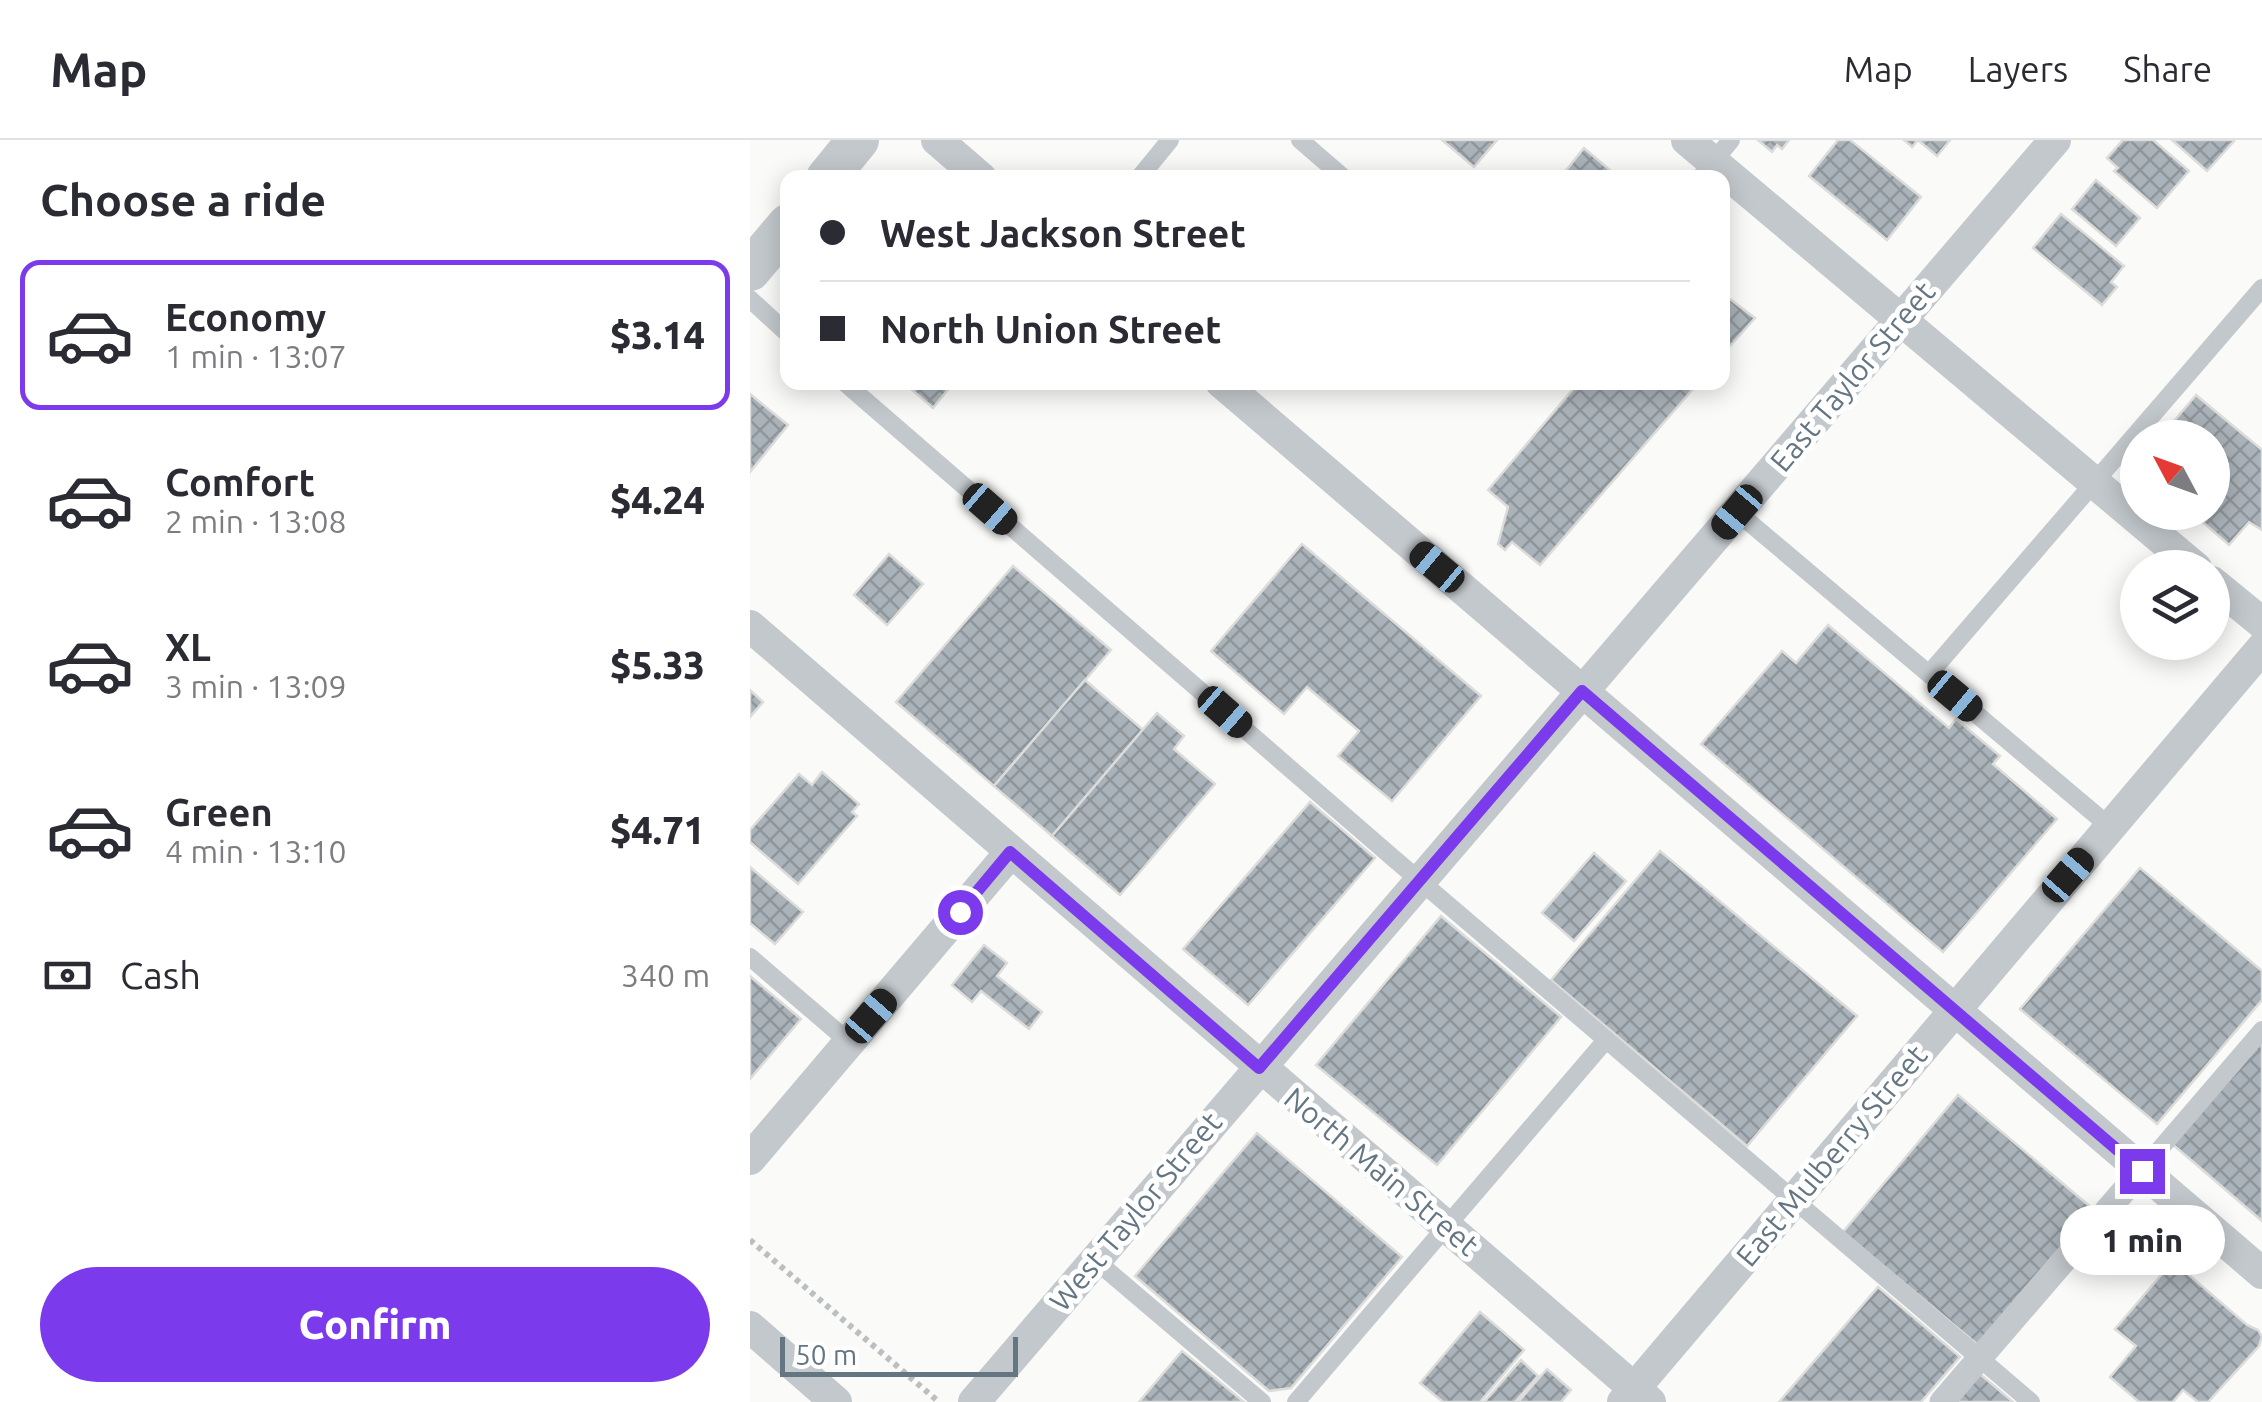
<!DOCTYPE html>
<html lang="en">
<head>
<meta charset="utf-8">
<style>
	:root { --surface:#fff; --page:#f2f2f3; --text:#2b2b33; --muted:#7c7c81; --line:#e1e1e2; --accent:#7c3aed }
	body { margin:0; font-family:Ubuntu,sans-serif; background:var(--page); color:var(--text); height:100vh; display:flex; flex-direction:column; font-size:38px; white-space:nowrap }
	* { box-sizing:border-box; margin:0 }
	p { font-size:32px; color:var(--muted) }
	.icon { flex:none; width:55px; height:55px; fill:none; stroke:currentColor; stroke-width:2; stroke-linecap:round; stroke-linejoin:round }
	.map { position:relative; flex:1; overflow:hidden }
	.drawer { display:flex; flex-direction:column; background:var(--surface); width:750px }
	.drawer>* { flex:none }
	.guide { position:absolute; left:30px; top:30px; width:950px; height:220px; border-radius:20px; box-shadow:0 5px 25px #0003; display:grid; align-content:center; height:220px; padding:0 40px; background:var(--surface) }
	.needle { width:65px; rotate:311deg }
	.controls { position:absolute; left:1370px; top:280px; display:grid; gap:20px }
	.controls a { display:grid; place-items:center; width:110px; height:110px; border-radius:50%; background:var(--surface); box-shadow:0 5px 25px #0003; font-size:50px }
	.scale { position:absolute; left:30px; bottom:25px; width:238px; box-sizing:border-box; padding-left:10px; border:5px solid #657683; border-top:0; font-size:28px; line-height:35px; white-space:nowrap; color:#657683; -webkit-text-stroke:8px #fff; paint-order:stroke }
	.end { position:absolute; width:45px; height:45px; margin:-22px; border:12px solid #7c3aed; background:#fff; box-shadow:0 0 0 5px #fff }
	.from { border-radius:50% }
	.bubble { position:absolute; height:70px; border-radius:35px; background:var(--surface); box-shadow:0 5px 25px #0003; font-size:32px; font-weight:800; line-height:70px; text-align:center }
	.car { position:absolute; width:30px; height:60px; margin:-30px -15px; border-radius:12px; box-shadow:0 0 8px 2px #0007; background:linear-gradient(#222 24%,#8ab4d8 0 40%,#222 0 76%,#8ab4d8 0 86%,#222 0) }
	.guide b { display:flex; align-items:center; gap:35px; height:95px; font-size:38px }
	.guide b+b { border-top:2px solid var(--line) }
	.guide i { width:25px; height:25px; background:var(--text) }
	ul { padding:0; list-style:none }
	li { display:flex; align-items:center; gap:30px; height:150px; margin:0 20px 15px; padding:0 20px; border:5px solid transparent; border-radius:20px }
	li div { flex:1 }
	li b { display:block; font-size:38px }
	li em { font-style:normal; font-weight:800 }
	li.active { border-color:var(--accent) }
	li>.icon { width:90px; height:90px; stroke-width:1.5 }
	h2 { padding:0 40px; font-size:45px; line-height:120px }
	.pay { display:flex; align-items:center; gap:25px; height:110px; padding:0 40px; font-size:38px }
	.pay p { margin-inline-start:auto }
	.action { display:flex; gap:20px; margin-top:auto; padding:20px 40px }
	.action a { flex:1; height:115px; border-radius:60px; background:var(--accent); color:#fff; font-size:40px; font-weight:800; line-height:115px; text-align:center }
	header { display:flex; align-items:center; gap:60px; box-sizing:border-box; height:140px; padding:0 50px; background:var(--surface); border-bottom:2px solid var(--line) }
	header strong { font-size:48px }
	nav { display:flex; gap:55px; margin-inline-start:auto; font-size:35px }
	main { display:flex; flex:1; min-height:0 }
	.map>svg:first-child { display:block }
</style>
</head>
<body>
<header>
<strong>Map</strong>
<nav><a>Map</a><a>Layers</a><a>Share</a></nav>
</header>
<main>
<section class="drawer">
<h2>Choose a ride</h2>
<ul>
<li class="active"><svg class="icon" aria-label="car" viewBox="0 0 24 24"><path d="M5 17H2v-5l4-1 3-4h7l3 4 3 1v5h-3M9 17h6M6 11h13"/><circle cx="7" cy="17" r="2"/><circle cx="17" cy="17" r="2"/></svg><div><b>Economy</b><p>1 min · 13:07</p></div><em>$3.14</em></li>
<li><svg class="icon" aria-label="car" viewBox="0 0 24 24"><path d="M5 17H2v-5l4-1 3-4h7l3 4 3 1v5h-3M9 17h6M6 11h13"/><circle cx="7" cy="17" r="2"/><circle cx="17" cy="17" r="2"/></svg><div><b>Comfort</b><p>2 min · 13:08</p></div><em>$4.24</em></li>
<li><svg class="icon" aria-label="car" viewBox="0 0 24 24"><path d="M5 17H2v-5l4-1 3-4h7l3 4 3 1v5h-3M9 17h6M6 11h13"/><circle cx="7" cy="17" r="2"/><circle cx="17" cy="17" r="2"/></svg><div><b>XL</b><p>3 min · 13:09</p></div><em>$5.33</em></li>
<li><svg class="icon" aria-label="car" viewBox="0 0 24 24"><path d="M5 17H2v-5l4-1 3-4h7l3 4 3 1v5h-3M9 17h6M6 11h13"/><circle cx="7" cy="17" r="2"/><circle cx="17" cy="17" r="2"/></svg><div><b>Green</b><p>4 min · 13:10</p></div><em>$4.71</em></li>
</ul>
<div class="pay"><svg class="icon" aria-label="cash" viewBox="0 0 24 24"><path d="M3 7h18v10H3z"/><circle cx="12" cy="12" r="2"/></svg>Cash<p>340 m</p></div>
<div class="action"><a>Confirm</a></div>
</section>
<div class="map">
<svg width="1512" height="1262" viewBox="0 0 1512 1262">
	<defs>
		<pattern id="building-cross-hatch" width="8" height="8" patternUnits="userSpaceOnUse" patternTransform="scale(2.5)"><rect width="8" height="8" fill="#aab3b9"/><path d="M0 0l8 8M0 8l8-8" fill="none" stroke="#8e969c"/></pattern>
	</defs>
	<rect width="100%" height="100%" fill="#fafaf8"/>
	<g fill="url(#building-cross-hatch)" stroke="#dcdcda" stroke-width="2.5">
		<path d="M692,0H747L724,27Z"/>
		<path d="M1008,0H1039L1032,9L1027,5L1022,12Z"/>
		<path d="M1088,0H1100L1171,57L1137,100L1059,36Z"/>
		<path d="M1154,0H1200L1187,16L1168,0L1162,7Z"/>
		<path d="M1373,0H1403L1439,31L1407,68L1364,31L1368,28L1357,18Z"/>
		<path d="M1422,0H1483L1484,1L1457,31Z"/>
		<path d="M834,8L869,38H810Z"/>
		<path d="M1346,40L1390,78L1366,106L1322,69Z"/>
		<path d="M1311,74L1374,126L1361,142L1367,147L1352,165L1283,108Z"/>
		<path d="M972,153L1005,178L972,215Z"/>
		<path d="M153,242H204L183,268Z"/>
		<path d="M829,242H949L790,425L762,402L755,410L748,404L758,367L738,350Z"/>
		<path d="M0,254L38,285L0,332Z"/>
		<path d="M1446,255L1512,310V390L1499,382L1479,405L1441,372H1462V298H1410Z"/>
		<path d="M552,404L731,556L642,661L588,616L609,591L557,547L534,574L461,511Z"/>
		<path d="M139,414L173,444L137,485L104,455Z"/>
		<path d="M263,426L361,510L244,646L146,562Z"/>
		<path d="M1078,485L1199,588L1206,579L1250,616L1243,624L1307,679L1193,812L951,604L1032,511L1046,523Z"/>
		<path d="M335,540L393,590L302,696L244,646Z"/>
		<path d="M0,550L13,562L0,577Z"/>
		<path d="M407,573L434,596L424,609L465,644L370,755L302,696Z"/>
		<path d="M72,632L109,664L102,672L107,676L48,744L0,702V690L49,634L62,645Z"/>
		<path d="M560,662L625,718L498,865L433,809Z"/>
		<path d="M910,711L1107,876L997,1006L801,840Z"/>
		<path d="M844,713L876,741L824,801L792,773Z"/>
		<path d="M0,727L53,772L25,804L0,783Z"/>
		<path d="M1390,728L1512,831V860L1407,984L1270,869Z"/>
		<path d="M691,776L811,877L687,1025L566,925Z"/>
		<path d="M234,805L257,823L247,836L292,872L279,889L231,851L222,862L202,845Z"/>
		<path d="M0,836L51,879L0,939Z"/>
		<path d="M1512,894V1081L1420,1002Z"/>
		<path d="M1208,955L1343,1069L1228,1205L1093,1092Z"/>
		<path d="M507,993L652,1117L541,1248L519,1251L385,1136Z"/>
		<path d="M1423,1121L1497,1185L1508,1190L1512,1197L1509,1206L1458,1262H1448L1433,1250L1423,1262H1389L1360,1237L1386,1206L1365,1189Z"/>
		<path d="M1128,1147L1210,1217L1171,1262H1029Z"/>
		<path d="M730,1172L774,1210L730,1262H693L670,1243Z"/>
		<path d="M432,1211L494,1262H389Z"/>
		<path d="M771,1220L788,1236L765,1262H734Z"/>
		<path d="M797,1229L821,1250L811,1262H768Z"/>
		<path d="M1230,1234L1263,1262H1206Z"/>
	</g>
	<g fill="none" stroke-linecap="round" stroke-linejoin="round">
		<path stroke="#bbbfc2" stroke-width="6" stroke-dasharray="5 5" stroke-linecap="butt" d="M0,1100L189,1262"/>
		<g stroke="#c3c8cc" stroke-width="18">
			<path d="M550,0L594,38"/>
			<path d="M389,38L420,0"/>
			<path d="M950,38L981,0"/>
			<path d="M0,159L38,194"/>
			<path d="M94,242L642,717L1281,1262"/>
			<path d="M987,372L1359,686"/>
			<path d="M1179,534L1512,148"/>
			<path d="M0,817L99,902"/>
			<path d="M1391,1031L1512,890"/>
			<path d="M345,1120L512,1262"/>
			<path d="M546,1262L856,900"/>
		</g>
		<path stroke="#c3c8cc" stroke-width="25" d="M1192,1262L1391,1031"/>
		<g stroke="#c3c8cc" stroke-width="32">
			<path d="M187,0L231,38"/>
			<path d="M937,0L1446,428"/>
			<path d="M471,242L1512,1133"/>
			<path d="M1462,442L1512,483"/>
			<path d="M0,486L900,1262"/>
			<path d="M0,1019L260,713"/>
			<path d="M0,1187L86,1262"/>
			<path d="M224,1262L1305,0"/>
			<path d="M873,1262L1512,508"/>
		</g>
		<g stroke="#c3c8cc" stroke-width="42">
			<path d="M77,38L108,0"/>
			<path d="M0,130L38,85"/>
		</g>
	</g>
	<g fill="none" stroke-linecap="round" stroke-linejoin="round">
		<path stroke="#7c3aed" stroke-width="12" d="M210,772L260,712L509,928L832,551L1392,1031"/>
	</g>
	<g text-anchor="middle" stroke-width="10" stroke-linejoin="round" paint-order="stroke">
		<g font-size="30" fill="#657683" stroke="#fff">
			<text transform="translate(1103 237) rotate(-50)" y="10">East Taylor Street</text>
			<text transform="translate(1082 1016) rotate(-50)" y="10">East Mulberry Street</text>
			<text transform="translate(631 1032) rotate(40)" y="10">North Main Street</text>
			<text transform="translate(386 1072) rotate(-50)" y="10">West Taylor Street</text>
		</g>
	</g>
</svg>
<div class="controls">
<a><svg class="needle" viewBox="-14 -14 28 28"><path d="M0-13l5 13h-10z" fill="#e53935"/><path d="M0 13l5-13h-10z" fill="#7c7c81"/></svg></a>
<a><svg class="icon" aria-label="layers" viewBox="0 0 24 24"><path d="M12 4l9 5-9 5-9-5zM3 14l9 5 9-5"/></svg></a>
</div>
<div class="scale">50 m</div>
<i class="end from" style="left:210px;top:772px"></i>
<i class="end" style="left:1392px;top:1031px"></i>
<div class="bubble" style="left:1310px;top:1065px;width:165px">1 min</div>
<i class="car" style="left:240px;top:369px;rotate:131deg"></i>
<i class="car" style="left:987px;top:372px;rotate:220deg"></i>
<i class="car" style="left:687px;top:427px;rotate:310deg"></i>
<i class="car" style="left:1205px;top:556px;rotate:130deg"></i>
<i class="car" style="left:475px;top:572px;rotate:131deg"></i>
<i class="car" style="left:1318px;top:735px;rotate:41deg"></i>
<i class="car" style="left:121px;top:876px;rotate:41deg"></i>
<div class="guide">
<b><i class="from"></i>West Jackson Street</b>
<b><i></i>North Union Street</b>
</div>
</div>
</main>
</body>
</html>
